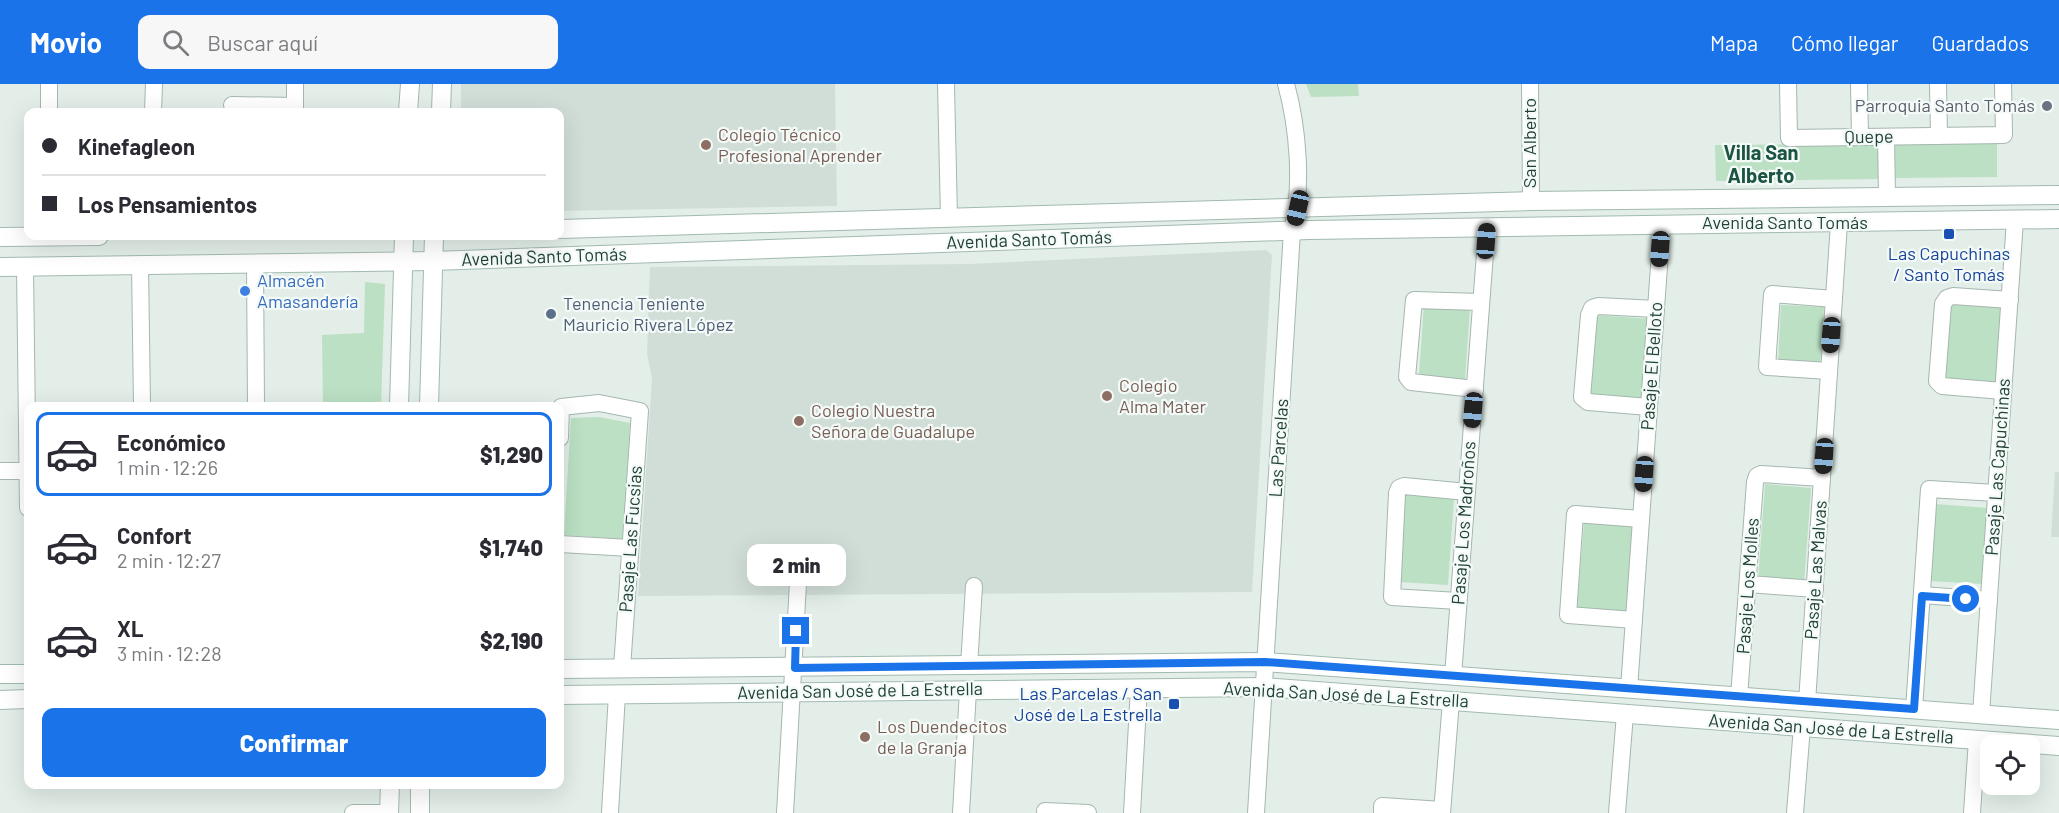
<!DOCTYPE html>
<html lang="es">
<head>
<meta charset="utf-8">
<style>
	:root { --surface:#fff; --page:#f7f7f7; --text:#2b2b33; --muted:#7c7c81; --line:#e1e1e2; --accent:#1a73e8 }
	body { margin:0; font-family:Barlow,sans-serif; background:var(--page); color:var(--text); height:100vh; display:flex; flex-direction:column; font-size:22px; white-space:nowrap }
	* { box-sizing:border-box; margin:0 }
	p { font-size:20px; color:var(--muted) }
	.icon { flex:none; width:33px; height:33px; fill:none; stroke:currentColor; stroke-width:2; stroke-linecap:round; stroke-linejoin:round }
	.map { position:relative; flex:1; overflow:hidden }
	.side { position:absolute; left:24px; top:318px; width:540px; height:387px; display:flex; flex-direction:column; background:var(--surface); border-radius:12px; box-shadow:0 6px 24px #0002 }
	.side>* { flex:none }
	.top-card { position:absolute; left:24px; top:24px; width:540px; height:132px; border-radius:12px; box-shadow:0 6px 24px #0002; display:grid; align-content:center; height:132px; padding:0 18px; background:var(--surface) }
	.fabs { position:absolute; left:1980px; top:651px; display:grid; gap:12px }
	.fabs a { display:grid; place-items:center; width:60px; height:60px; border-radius:12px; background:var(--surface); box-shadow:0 6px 24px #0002; font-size:30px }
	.end { position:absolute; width:27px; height:27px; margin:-14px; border:8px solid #1a73e8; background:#fff; box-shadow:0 0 0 3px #fff }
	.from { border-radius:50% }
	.bubble { position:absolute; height:42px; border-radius:12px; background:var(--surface); box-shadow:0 6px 24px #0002; font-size:20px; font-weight:800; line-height:42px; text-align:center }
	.car { position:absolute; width:18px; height:36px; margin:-18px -9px; border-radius:8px; box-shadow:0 0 4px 2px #0007; background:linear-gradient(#222 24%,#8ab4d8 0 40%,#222 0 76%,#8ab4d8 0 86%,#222 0) }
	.top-card b { display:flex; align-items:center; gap:21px; height:57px; font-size:22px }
	.top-card b+b { border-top:2px solid var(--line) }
	.top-card i { width:15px; height:15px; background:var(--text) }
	ul { padding:10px 0 0; list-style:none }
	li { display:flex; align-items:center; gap:18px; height:84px; margin:0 12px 9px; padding:0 6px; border:3px solid transparent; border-radius:12px }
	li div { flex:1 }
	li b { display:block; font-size:22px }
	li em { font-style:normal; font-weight:800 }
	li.selected { border-color:var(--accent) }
	li>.icon { width:54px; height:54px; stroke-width:1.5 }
	.button { display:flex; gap:12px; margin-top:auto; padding:12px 18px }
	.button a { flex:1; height:69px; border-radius:12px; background:var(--accent); color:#fff; font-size:24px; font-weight:800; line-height:69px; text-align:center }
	header { display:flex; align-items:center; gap:36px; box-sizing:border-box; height:84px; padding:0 30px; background:var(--accent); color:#fff }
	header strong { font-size:28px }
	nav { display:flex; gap:33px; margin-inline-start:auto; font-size:21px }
	.search { width:420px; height:54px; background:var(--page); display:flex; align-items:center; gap:15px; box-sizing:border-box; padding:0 21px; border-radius:12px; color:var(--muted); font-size:22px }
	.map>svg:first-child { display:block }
</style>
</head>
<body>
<header>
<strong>Movio</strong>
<div class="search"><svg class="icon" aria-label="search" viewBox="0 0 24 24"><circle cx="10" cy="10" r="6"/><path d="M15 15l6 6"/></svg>Buscar aquí</div>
<nav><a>Mapa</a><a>Cómo llegar</a><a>Guardados</a></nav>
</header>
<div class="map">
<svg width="2059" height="729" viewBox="0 0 2059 729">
	<rect width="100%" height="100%" fill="#e3eee8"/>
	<g fill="#d1ded7">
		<path d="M461,0H835L837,122L560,127V28H461Z"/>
		<path d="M1266,166L1272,171L1252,508L638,512L652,294L647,270L650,183L969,180Z"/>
		<path d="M2055,388H2059V453H2051Z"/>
	</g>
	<g fill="#bbe0c3">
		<path d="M1306,0H1358L1359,12L1311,13Z"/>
		<path d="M1997,58V93L1894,94V59Z"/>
		<path d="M1878,60V95L1716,97L1715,61Z"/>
		<path d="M365,198L385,200L381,322H323L322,251L364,249Z"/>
		<path d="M1424,219L1470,223L1465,296L1419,292Z"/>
		<path d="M1949,220L2003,224L1998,301L1944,296Z"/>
		<path d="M1781,221L1824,223L1820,281L1778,279Z"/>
		<path d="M1594,231L1652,235L1646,315L1588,310Z"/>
		<path d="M599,333L630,339L623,455L564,451L571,334Z"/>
		<path d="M1765,400L1811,404L1804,500L1758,497Z"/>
		<path d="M1405,411L1454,414L1448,501L1399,498Z"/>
		<path d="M1935,420L1989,424L1983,500L1929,497Z"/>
		<path d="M1584,438L1638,442L1632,528L1577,524Z"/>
	</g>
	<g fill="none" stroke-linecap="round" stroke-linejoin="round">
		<g stroke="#a5b7af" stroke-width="18">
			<g id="street">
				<path d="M946,0L949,134"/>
				<path d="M1530,0L1531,117"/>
				<path d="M1788,0L1789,54L2004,51L2003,0"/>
				<path d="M1859,0L1860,53"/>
				<path d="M1938,0L1939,52"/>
				<path d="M232,21L295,22"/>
				<path d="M49,28V0"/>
				<path d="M153,28L154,0"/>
				<path d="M295,28V0"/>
				<path d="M1886,53L1887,112"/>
				<path d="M255,180L256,322"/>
				<path d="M140,181L142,322"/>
				<path d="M25,183L28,424"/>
				<path d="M1829,287L1767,283L1772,210L1834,215"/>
				<path d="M1475,305L1411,298L1407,293L1414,216L1481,218"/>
				<path d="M2003,307L1942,302L1937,297L1943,220L1947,214L1953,212L2010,216"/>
				<path d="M1649,323L1588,318L1582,313L1589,231L1592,224L1598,222L1656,225"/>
				<path d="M560,354L561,323L599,319L640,327L622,584"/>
				<path d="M0,387H28"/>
				<path d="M560,460L630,464"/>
				<path d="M1748,500L1815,505"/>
				<path d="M1922,511L1989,516"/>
				<path d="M1458,517L1392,513L1397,409L1399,404L1404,402L1467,408"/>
				<path d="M1634,536L1568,531L1575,430L1641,435"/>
				<path d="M969,582L974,502"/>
				<path d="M1453,592L1487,143"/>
				<path d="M1629,605L1662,140"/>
				<path d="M1739,613L1755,398L1757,392L1761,390L1822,394"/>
				<path d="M1807,618L1839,139"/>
				<path d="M1914,625L1929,405L1996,409"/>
				<path d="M1981,630L2015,136"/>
				<path d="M1045,727L1088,729"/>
				<path d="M353,729H389"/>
				<path d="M610,729L617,610"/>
				<path d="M785,729L798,499"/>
				<path d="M961,729L968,606"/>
				<path d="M1132,729L1139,604"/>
				<path d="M1256,729L1292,147C1303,102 1298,44 1286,0"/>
				<path d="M1382,729V722L1442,726"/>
				<path d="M1442,729L1451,617"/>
				<path d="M1617,729L1625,630"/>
				<path d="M1795,729L1802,643"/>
				<path d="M1972,729L1977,656"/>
			</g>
		</g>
		<g stroke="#a1bab0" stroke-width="20">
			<g id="secondary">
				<path d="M408,28L410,0"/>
				<path d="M441,28L442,0"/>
				<path d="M560,145L1531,117L2059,111"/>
				<path d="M0,153L99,152"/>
				<path d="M0,183L433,177L1309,146L2059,135"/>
				<path d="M399,322L404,152"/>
				<path d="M429,322L434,152"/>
				<path d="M560,585L1265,578L2059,636"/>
				<path d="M0,590H28"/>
				<path d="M560,611L1264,603L2059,662"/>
				<path d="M0,616L28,615"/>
				<path d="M389,729L390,700"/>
				<path d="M420,729V700"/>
			</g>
		</g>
		<use href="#street" stroke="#fff" stroke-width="16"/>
		<use href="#secondary" stroke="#fff" stroke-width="18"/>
	</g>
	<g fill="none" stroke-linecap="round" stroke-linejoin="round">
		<path stroke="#1a73e8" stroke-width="8" d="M796,547L795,584L1265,578L1914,625L1922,512L1966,515"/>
	</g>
	<circle fill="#6b7280" stroke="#f4faf7" stroke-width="2" cx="2047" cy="22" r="6"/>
	<g fill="#8d6e63" stroke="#f4faf7" stroke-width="2">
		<circle cx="706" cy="61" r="6"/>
		<circle cx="1107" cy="312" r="6"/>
		<circle cx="799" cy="337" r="6"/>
		<circle cx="865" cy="653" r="6"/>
	</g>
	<g fill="#1a4fb4" stroke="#f4faf7" stroke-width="2">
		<rect x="1943" y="144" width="12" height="12" rx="3"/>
		<rect x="1168" y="614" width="12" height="12" rx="3"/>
	</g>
	<circle fill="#3f7fe0" stroke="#f4faf7" stroke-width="2" cx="245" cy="207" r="6"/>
	<circle fill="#5c6f8a" stroke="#f4faf7" stroke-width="2" cx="551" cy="230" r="6"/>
	<g text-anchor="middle" stroke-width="4.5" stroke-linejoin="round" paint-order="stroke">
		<g font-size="18" fill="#5b616d" stroke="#f4faf7" text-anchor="end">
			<text x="2035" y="28">Parroquia Santo Tomás</text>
		</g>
		<g font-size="18" fill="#785e54" stroke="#f4faf7" text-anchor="start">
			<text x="718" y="57">Colegio Técnico<tspan x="718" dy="21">Profesional Aprender</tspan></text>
			<text x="1119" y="308">Colegio<tspan x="1119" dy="21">Alma Mater</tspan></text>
			<text x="811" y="333">Colegio Nuestra<tspan x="811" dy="21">Señora de Guadalupe</tspan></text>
			<text x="877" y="649">Los Duendecitos<tspan x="877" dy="21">de la Granja</tspan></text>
		</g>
		<g font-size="18" fill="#214136" stroke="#f4faf7">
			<text transform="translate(1869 53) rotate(-1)" y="6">Quepe</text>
			<text transform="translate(1530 59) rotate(-90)" y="6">San Alberto</text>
			<text x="1785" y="145">Avenida Santo Tomás</text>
			<text transform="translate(1029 156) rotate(-2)" y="6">Avenida Santo Tomás</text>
			<text transform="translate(544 173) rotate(-2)" y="6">Avenida Santo Tomás</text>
			<text transform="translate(1652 282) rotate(-86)" y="6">Pasaje El Belloto</text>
			<text transform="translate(1279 364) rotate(-86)" y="6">Las Parcelas</text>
			<text transform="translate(1998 383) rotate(-86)" y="6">Pasaje Las Capuchinas</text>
			<text transform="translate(1464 439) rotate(-86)" y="6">Pasaje Los Madroños</text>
			<text transform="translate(631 455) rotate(-86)" y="6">Pasaje Las Fucsias</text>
			<text transform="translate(1816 486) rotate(-86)" y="6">Pasaje Las Malvas</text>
			<text transform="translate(1748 502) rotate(-86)" y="6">Pasaje Los Molles</text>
			<text transform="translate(860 607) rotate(-1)" y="6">Avenida San José de La Estrella</text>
			<text transform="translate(1346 611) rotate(3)" y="6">Avenida San José de La Estrella</text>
			<text transform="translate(1831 645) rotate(4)" y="6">Avenida San José de La Estrella</text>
		</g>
		<g font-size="18" fill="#164399" stroke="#f4faf7">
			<text x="1949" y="176">Las Capuchinas<tspan x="1949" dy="21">/ Santo Tomás</tspan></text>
			<text x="1162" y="616" text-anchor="end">Las Parcelas / San<tspan x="1162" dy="21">José de La Estrella</tspan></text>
		</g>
		<g font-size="18" fill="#366cbe" stroke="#f4faf7" text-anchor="start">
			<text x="257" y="203">Almacén<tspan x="257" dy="21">Amasandería</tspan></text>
		</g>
		<g font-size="18" fill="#4e5e75" stroke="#f4faf7" text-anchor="start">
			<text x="563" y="226">Tenencia Teniente<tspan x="563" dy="21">Mauricio Rivera López</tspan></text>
		</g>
		<g font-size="20" font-weight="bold" fill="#1c5443" stroke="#f4faf7">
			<text x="1761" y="76">Villa San<tspan x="1761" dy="23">Alberto</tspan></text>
		</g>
	</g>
</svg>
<div class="fabs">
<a><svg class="icon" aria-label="locate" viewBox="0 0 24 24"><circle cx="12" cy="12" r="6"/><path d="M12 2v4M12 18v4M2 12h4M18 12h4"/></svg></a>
</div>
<i class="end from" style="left:1966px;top:515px"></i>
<i class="end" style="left:796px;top:547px"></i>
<div class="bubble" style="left:747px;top:460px;width:99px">2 min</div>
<i class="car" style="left:1298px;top:124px;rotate:193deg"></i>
<i class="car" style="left:1486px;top:157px;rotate:4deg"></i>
<i class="car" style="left:1660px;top:165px;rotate:184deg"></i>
<i class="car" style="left:1831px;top:251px;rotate:184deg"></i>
<i class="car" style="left:1473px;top:326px;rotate:185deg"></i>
<i class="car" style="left:1824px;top:372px;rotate:184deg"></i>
<i class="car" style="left:1644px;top:390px;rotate:184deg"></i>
<div class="top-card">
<b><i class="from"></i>Kinefagleon</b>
<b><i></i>Los Pensamientos</b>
</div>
<section class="side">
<ul>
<li class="selected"><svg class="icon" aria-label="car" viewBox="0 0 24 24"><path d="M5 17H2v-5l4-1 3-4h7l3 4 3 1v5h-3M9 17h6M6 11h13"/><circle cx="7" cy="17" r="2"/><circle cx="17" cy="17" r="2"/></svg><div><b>Económico</b><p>1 min · 12:26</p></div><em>$1,290</em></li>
<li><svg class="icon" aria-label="car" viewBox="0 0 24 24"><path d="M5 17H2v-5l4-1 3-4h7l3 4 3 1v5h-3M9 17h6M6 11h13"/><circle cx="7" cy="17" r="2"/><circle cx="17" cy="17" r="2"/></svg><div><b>Confort</b><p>2 min · 12:27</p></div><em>$1,740</em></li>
<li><svg class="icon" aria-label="car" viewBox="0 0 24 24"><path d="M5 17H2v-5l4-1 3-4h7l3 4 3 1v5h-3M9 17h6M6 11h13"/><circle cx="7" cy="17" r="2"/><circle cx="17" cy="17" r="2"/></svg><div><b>XL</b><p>3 min · 12:28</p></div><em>$2,190</em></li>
</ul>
<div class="button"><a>Confirmar</a></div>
</section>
</div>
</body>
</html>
